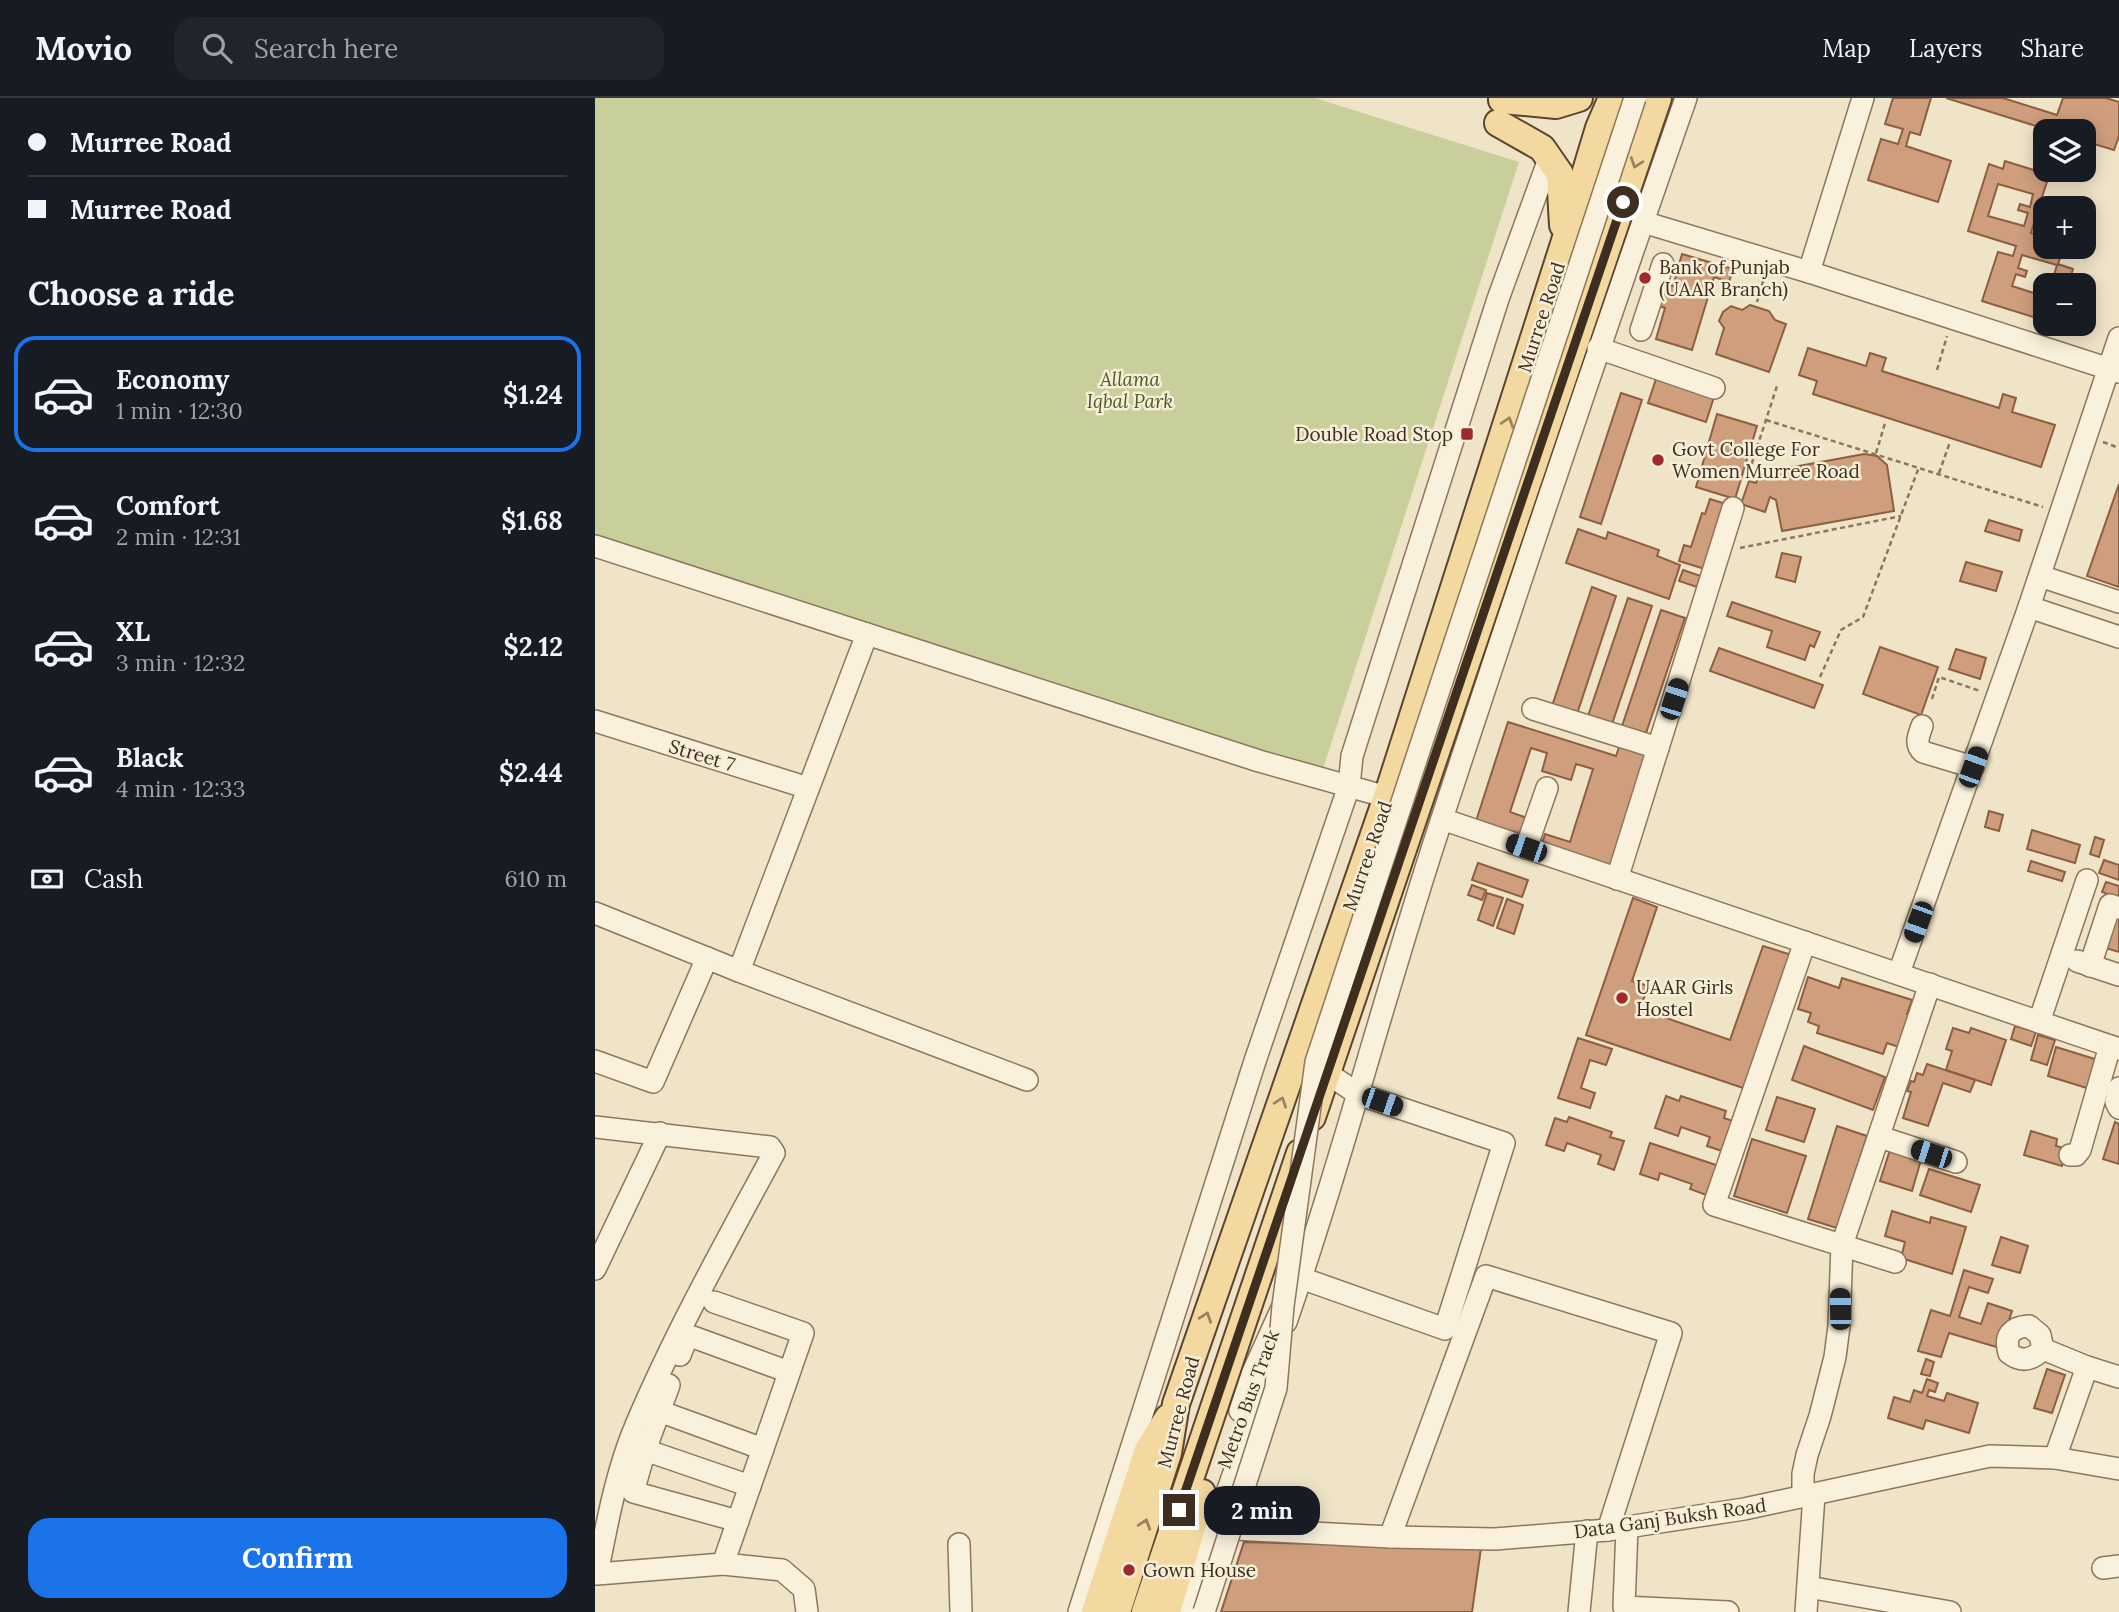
<!DOCTYPE html>
<html lang="en">
<head>
<meta charset="utf-8">
<style>
	:root { --surface:#171b24; --page:#20242c; --text:#f1f3f6; --muted:#9ea1a6; --line:#363941; --accent:#1a73e8 }
	body { margin:0; font-family:Lora,serif; background:var(--page); color:var(--text); height:100vh; display:flex; flex-direction:column; font-size:26px; white-space:nowrap }
	* { box-sizing:border-box; margin:0 }
	p { font-size:23px; color:var(--muted) }
	.icon { flex:none; width:38px; height:38px; fill:none; stroke:currentColor; stroke-width:2; stroke-linecap:round; stroke-linejoin:round }
	.map { position:relative; flex:1; overflow:hidden }
	.details { display:flex; flex-direction:column; background:var(--surface); width:595px }
	.details>* { flex:none }
	.banner { display:grid; align-content:center; height:154px; padding:0 28px; background:var(--surface) }
	.buttons { position:absolute; left:1438px; top:21px; display:grid; gap:14px }
	.buttons a { display:grid; place-items:center; width:63px; height:63px; border-radius:14px; background:var(--surface); box-shadow:0 4px 18px #0003; font-size:35px }
	.end { position:absolute; width:32px; height:32px; margin:-16px; border:9px solid #3d2e20; background:#fff; box-shadow:0 0 0 4px #fff }
	.from { border-radius:50% }
	.bubble { position:absolute; height:49px; border-radius:21px; background:var(--surface); box-shadow:0 4px 18px #0003; font-size:23px; font-weight:800; line-height:49px; text-align:center }
	.car { position:absolute; width:21px; height:42px; margin:-21px -10px; border-radius:9px; box-shadow:0 0 5px 2px #0007; background:linear-gradient(#222 24%,#8ab4d8 0 40%,#222 0 76%,#8ab4d8 0 86%,#222 0) }
	.banner b { display:flex; align-items:center; gap:24px; height:66px; font-size:26px }
	.banner b+b { border-top:2px solid var(--line) }
	.banner i { width:18px; height:18px; background:var(--text) }
	ul { padding:0; list-style:none }
	li { display:flex; align-items:center; gap:21px; height:116px; margin:0 14px 10px; padding:0 14px; border:4px solid transparent; border-radius:21px }
	li div { flex:1 }
	li b { display:block; font-size:26px }
	li em { font-style:normal; font-weight:800 }
	li.active { border-color:var(--accent) }
	li>.icon { width:63px; height:63px; stroke-width:1.5 }
	h2 { padding:0 28px; font-size:32px; line-height:84px }
	.pay { display:flex; align-items:center; gap:18px; height:77px; padding:0 28px; font-size:26px }
	.pay p { margin-inline-start:auto }
	.button { display:flex; gap:14px; margin-top:auto; padding:14px 28px }
	.button a { flex:1; height:80px; border-radius:21px; background:var(--accent); color:#fff; font-size:28px; font-weight:800; line-height:80px; text-align:center }
	header { display:flex; align-items:center; gap:42px; box-sizing:border-box; height:98px; padding:0 35px; background:var(--surface); border-bottom:2px solid var(--line) }
	header strong { font-size:33px }
	nav { display:flex; gap:38px; margin-inline-start:auto; font-size:24px }
	.search { width:490px; height:63px; background:var(--page); display:flex; align-items:center; gap:18px; box-sizing:border-box; padding:0 24px; border-radius:21px; color:var(--muted); font-size:26px }
	main { display:flex; flex:1; min-height:0 }
	.map>svg:first-child { display:block }
</style>
</head>
<body>
<header>
<strong>Movio</strong>
<div class="search"><svg class="icon" aria-label="search" viewBox="0 0 24 24"><circle cx="10" cy="10" r="6"/><path d="M15 15l6 6"/></svg>Search here</div>
<nav><a>Map</a><a>Layers</a><a>Share</a></nav>
</header>
<main>
<section class="details">
<div class="banner">
<b><i class="from"></i>Murree Road</b>
<b><i></i>Murree Road</b>
</div>
<h2>Choose a ride</h2>
<ul>
<li class="active"><svg class="icon" aria-label="car" viewBox="0 0 24 24"><path d="M5 17H2v-5l4-1 3-4h7l3 4 3 1v5h-3M9 17h6M6 11h13"/><circle cx="7" cy="17" r="2"/><circle cx="17" cy="17" r="2"/></svg><div><b>Economy</b><p>1 min · 12:30</p></div><em>$1.24</em></li>
<li><svg class="icon" aria-label="car" viewBox="0 0 24 24"><path d="M5 17H2v-5l4-1 3-4h7l3 4 3 1v5h-3M9 17h6M6 11h13"/><circle cx="7" cy="17" r="2"/><circle cx="17" cy="17" r="2"/></svg><div><b>Comfort</b><p>2 min · 12:31</p></div><em>$1.68</em></li>
<li><svg class="icon" aria-label="car" viewBox="0 0 24 24"><path d="M5 17H2v-5l4-1 3-4h7l3 4 3 1v5h-3M9 17h6M6 11h13"/><circle cx="7" cy="17" r="2"/><circle cx="17" cy="17" r="2"/></svg><div><b>XL</b><p>3 min · 12:32</p></div><em>$2.12</em></li>
<li><svg class="icon" aria-label="car" viewBox="0 0 24 24"><path d="M5 17H2v-5l4-1 3-4h7l3 4 3 1v5h-3M9 17h6M6 11h13"/><circle cx="7" cy="17" r="2"/><circle cx="17" cy="17" r="2"/></svg><div><b>Black</b><p>4 min · 12:33</p></div><em>$2.44</em></li>
</ul>
<div class="pay"><svg class="icon" aria-label="cash" viewBox="0 0 24 24"><path d="M3 7h18v10H3z"/><circle cx="12" cy="12" r="2"/></svg>Cash<p>610 m</p></div>
<div class="button"><a>Confirm</a></div>
</section>
<div class="map">
<svg width="1524" height="1514" viewBox="0 0 1524 1514">
	<rect width="100%" height="100%" fill="#f0e4c8"/>
	<path fill="#c9cf9b" d="M0,0H720L924,64L725,680L0,447Z"/>
	<g fill="#cf9f7d" stroke="#8d5f41" stroke-width="2" fill-rule="evenodd">
		<path d="M1298,0H1336L1325,37L1315,34L1311,48L1356,63L1343,104L1273,82L1286,41L1303,46L1308,31L1290,26Z"/>
		<path d="M1351,0H1408L1462,17L1468,0H1511L1524,4V38L1519,52L1489,43V33H1457Z"/>
		<path d="M1489,48L1499,51L1493,72L1489,71Z"/>
		<path d="M1451,54V72H1456L1446,102L1460,107L1459,110H1451V129L1439,125L1436,135L1451,140V149H1469L1463,166L1478,171L1473,187H1456L1462,167L1427,157L1423,170L1432,173L1430,179L1421,176L1417,188L1451,199V214L1448,222L1387,203L1403,154L1418,158L1421,148L1373,133L1394,66L1408,71L1410,63L1445,74ZM1403,86L1438,96L1435,109L1425,106L1423,112L1433,115L1429,128L1393,118Z"/>
		<path d="M1087,156L1138,171L1134,184L1119,179L1097,252L1061,241L1070,210L1064,208L1071,186L1078,188Z"/>
		<path d="M1155,207L1174,213L1180,222L1191,226L1174,274L1121,256L1129,230L1124,223L1128,214L1136,208L1147,212Z"/>
		<path d="M1213,250L1271,268L1275,255L1291,260L1287,273L1404,310L1408,296L1421,300L1417,314L1460,327L1446,369L1218,296L1222,283L1204,277Z"/>
		<path d="M1061,281L1119,299L1111,324L1053,305Z"/>
		<path d="M1026,295L1047,302L1006,426L985,419Z"/>
		<path d="M1122,316L1162,328L1140,401L1101,389Z"/>
		<path d="M1269,356L1282,358L1292,367L1299,413L1187,433L1181,402L1175,399L1170,414L1146,406L1154,383L1161,385L1167,369L1177,373Z"/>
		<path d="M1524,386V489L1492,478Z"/>
		<path d="M1115,401L1134,407L1113,472L1084,463L1089,447L1096,449L1107,415L1110,416Z"/>
		<path d="M1394,422L1427,432L1424,443L1390,433Z"/>
		<path d="M983,431L1011,441L1013,434L1064,452L1062,458L1085,467L1074,501L971,465Z"/>
		<path d="M1187,455L1206,459L1200,484L1181,479Z"/>
		<path d="M1371,464L1407,474L1401,493L1365,483Z"/>
		<path d="M1088,472L1109,479L1105,490L1084,483Z"/>
		<path d="M997,489L1021,498L981,619L956,611Z"/>
		<path d="M1033,500L1057,508L1016,629L992,621Z"/>
		<path d="M1137,504L1225,534L1219,549L1215,547L1210,562L1172,549L1177,533L1132,518Z"/>
		<path d="M1066,512L1090,520L1049,641L1025,634Z"/>
		<path d="M1285,549L1343,569L1326,617L1268,596Z"/>
		<path d="M1124,550L1228,587L1219,610L1115,573Z"/>
		<path d="M1361,551L1391,560L1385,581L1354,571Z"/>
		<path d="M913,624L1021,658L1025,646L1056,655L1019,775L945,752L950,736L975,744L998,671L981,666L976,682L947,673L952,655L936,650L915,714L932,720L927,738L881,723Z"/>
		<path d="M1394,713L1408,717L1404,733L1390,729Z"/>
		<path d="M1437,732L1485,747L1480,765L1432,751Z"/>
		<path d="M1500,739L1509,742L1504,759L1495,756Z"/>
		<path d="M1509,762L1524,767V782L1504,775Z"/>
		<path d="M1436,763L1470,774L1467,783L1433,773Z"/>
		<path d="M883,765L933,782L927,799L877,782Z"/>
		<path d="M1511,784L1524,788V800L1507,794Z"/>
		<path d="M877,787L891,792L887,802L873,797Z"/>
		<path d="M892,795L908,800L898,828L883,822Z"/>
		<path d="M1038,800L1062,809L1037,883L1053,888L1045,911L1135,942L1168,848L1200,858L1154,992L991,937Z"/>
		<path d="M912,801L928,807L919,836L902,830Z"/>
		<path d="M1521,819L1524,820V854L1511,850Z"/>
		<path d="M1213,879L1244,890L1247,880L1317,902L1312,916L1318,917L1307,950L1292,945L1288,956L1222,935L1224,928L1213,924L1216,915L1203,911Z"/>
		<path d="M1420,928L1441,934L1436,948L1416,941Z"/>
		<path d="M1358,930L1374,935L1376,930L1411,942L1396,987L1351,972L1357,953L1351,951Z"/>
		<path d="M1443,937L1460,942L1452,967L1436,962Z"/>
		<path d="M983,940L1017,951L1011,967L995,962L986,990L1000,995L995,1010L963,1000Z"/>
		<path d="M1209,948L1290,979L1278,1012L1197,982Z"/>
		<path d="M1461,949L1503,962L1495,991L1453,978Z"/>
		<path d="M1332,966L1380,982L1375,994L1348,985L1333,1028L1308,1020L1316,994L1312,993L1316,983L1319,984L1322,975L1328,977Z"/>
		<path d="M1071,998L1084,1003L1086,998L1131,1013L1129,1020L1141,1024L1130,1054L1112,1048L1115,1039L1086,1029L1083,1038L1060,1030Z"/>
		<path d="M1182,999L1220,1011L1209,1044L1171,1032Z"/>
		<path d="M974,1019L1017,1034L1015,1039L1029,1043L1019,1072L1003,1066L1006,1057L972,1045L969,1053L951,1047L960,1020L972,1024Z"/>
		<path d="M1520,1024L1524,1026V1066L1508,1061Z"/>
		<path d="M1242,1028L1272,1038L1242,1130L1213,1121Z"/>
		<path d="M1436,1033L1462,1041L1461,1048L1472,1051L1467,1068L1429,1057Z"/>
		<path d="M1157,1041L1211,1058L1192,1115L1139,1098Z"/>
		<path d="M1055,1045L1124,1068L1114,1098L1095,1091L1097,1086L1065,1075L1063,1082L1045,1076Z"/>
		<path d="M1295,1052L1326,1062L1317,1093L1285,1083Z"/>
		<path d="M1334,1071L1385,1087L1376,1114L1325,1097Z"/>
		<path d="M1297,1113L1335,1125L1336,1119L1371,1129L1357,1176L1306,1160L1310,1144L1290,1138Z"/>
		<path d="M1406,1139L1433,1148L1425,1175L1397,1167Z"/>
		<path d="M1369,1172L1398,1181L1393,1195L1374,1189L1364,1219L1386,1226L1393,1205L1417,1213L1405,1250L1354,1235L1346,1259L1323,1253L1336,1212L1355,1218Z"/>
		<path d="M1331,1261L1339,1264L1335,1278L1326,1276Z"/>
		<path d="M1452,1271L1470,1277L1457,1315L1439,1310Z"/>
		<path d="M1332,1281L1343,1285L1340,1294L1334,1292L1332,1298L1349,1303L1352,1295L1383,1305L1374,1335L1331,1322L1328,1331L1293,1320L1299,1299L1315,1304L1319,1292L1327,1295Z"/>
		<path d="M649,1444L886,1450L877,1514H626Z"/>
	</g>
	<g fill="none" stroke-linecap="round" stroke-linejoin="round">
		<g stroke="#8d765c" stroke-width="24">
			<g id="minor">
				<path d="M1048,124L1214,174L1524,274"/>
				<path d="M1214,174L1268,0"/>
				<path d="M1046,232L1068,166"/>
				<path d="M1003,250L1119,290"/>
				<path d="M0,448L664,663L792,699"/>
				<path d="M1445,478L1524,504"/>
				<path d="M1434,509L1524,240"/>
				<path d="M938,611L1063,650"/>
				<path d="M0,623L213,690"/>
				<path d="M1327,628C1324,637 1319,646 1328,654L1378,669"/>
				<path d="M847,721L1524,951"/>
				<path d="M931,750L952,690"/>
				<path d="M1022,781L1138,410"/>
				<path d="M0,815L144,873L432,982"/>
				<path d="M1210,844L1119,1107L1300,1164"/>
				<path d="M1482,863L1524,877"/>
				<path d="M1495,868L1515,807L1524,810"/>
				<path d="M144,873L272,536"/>
				<path d="M1304,875L1434,509L1524,539"/>
				<path d="M1444,924L1492,782"/>
				<path d="M0,963L58,984L112,860"/>
				<path d="M1524,990L1521,1004L1524,1010"/>
				<path d="M0,1029L175,1049L179,1055C131,1144 81,1233 41,1327C21,1374 12,1426 2,1476L128,1466L208,1235L119,1204"/>
				<path d="M1285,1039L1361,1064"/>
				<path d="M1475,1057H1481L1485,1052L1515,948"/>
				<path d="M0,1171L65,1035"/>
				<path d="M706,1180L850,1231L909,1045L763,996L732,975"/>
				<path d="M691,1224C746,1065 788,902 840,742C921,494 1005,246 1091,0"/>
				<path d="M1434,1228L1445,1237L1448,1251C1437,1262 1427,1265 1414,1255C1409,1238 1416,1229 1434,1228Z"/>
				<path d="M1448,1251L1492,1269L1524,1279"/>
				<path d="M85,1257L91,1242L98,1239L194,1274"/>
				<path d="M74,1287L50,1352L38,1394L143,1423"/>
				<path d="M64,1313L168,1351"/>
				<path d="M645,1313L658,1274L687,1210"/>
				<path d="M50,1352L155,1388"/>
				<path d="M1460,1360L1492,1269"/>
				<path d="M1208,1399V1376L1212,1357L1225,1318L1240,1259L1244,1228L1247,1147L1335,886"/>
				<path d="M1032,1429L1029,1509L1133,1514"/>
				<path d="M620,1430L795,1439L900,1441L1013,1432L1149,1411L1395,1358L1460,1360L1524,1371"/>
				<path d="M795,1439L891,1178L1076,1235L1013,1432"/>
				<path d="M364,1446L366,1514"/>
				<path d="M128,1466L187,1472L209,1491L212,1514"/>
				<path d="M1508,1470L1524,1468"/>
				<path d="M1213,1489L1355,1514"/>
				<path d="M484,1514L660,963L754,688L757,658L903,201L954,61"/>
				<path d="M590,1514L681,1255"/>
				<path d="M984,1514L992,1433"/>
				<path d="M1211,1514L1219,1397"/>
			</g>
		</g>
		<g stroke="#5b4430" stroke-width="30">
			<g id="major">
				<path d="M907,2L961,7L984,0"/>
				<path d="M903,25L947,50L965,76L968,127"/>
				<path d="M717,1019L1063,0"/>
				<path d="M500,1514L553,1352L573,1320"/>
				<path d="M522,1514L573,1355L581,1306L792,699L969,146L1004,30L1017,0"/>
				<path d="M550,1514L705,1055"/>
				<path d="M572,1514L607,1395"/>
			</g>
		</g>
		<g stroke="#8d765c" stroke-width="2.5" stroke-dasharray="5 3.5" stroke-linecap="butt">
			<path d="M1162,204L1169,180"/>
			<path d="M1342,272L1352,238"/>
			<path d="M1171,322L1448,409"/>
			<path d="M1508,344L1524,350"/>
			<path d="M1281,355L1290,325"/>
			<path d="M1154,374L1182,288"/>
			<path d="M1344,375L1355,344"/>
			<path d="M1145,450L1306,418"/>
			<path d="M1225,579L1246,532L1268,519L1324,369"/>
			<path d="M1337,601L1344,579L1385,593"/>
		</g>
		<use href="#minor" stroke="#faf1dc" stroke-width="21"/>
		<use href="#major" stroke="#f3d9a0" stroke-width="26"/>
		<g stroke="#8d765c" stroke-width="24" stroke-linecap="butt">
			<path id="minor-bridge" d="M609,1514L681,1290L688,1208L721,964L1040,0"/>
		</g>
		<use href="#minor-bridge" stroke="#faf1dc" stroke-width="21"/>
	</g>
	<defs><path id="oneway-chevron" d="M-2-3.5L2.5 0L-2 3.5" fill="none" stroke-width="1.6" stroke-linecap="round" stroke-linejoin="round" transform="scale(1.75)"/></defs>
	<g stroke="#988460">
		<use href="#oneway-chevron" transform="translate(1041 65) rotate(109)"/>
		<use href="#oneway-chevron" transform="translate(913 324) rotate(-72)"/>
		<use href="#oneway-chevron" transform="translate(686 1004) rotate(-71)"/>
		<use href="#oneway-chevron" transform="translate(611 1219) rotate(-71)"/>
		<use href="#oneway-chevron" transform="translate(550 1426) rotate(-72)"/>
	</g>
	<g fill="none" stroke-linecap="round" stroke-linejoin="round">
		<path stroke="#3d2e20" stroke-width="9" d="M584,1412L1028,104"/>
	</g>
	<g fill="#9e2a2b" stroke="#f7eed8" stroke-width="2.5">
		<circle cx="1050" cy="180" r="7"/>
		<rect x="865" y="329" width="14" height="14" rx="3.5"/>
		<circle cx="1063" cy="362" r="7"/>
		<circle cx="1027" cy="900" r="7"/>
		<circle cx="534" cy="1472" r="7"/>
	</g>
	<g text-anchor="middle" stroke-width="5" stroke-linejoin="round" paint-order="stroke">
		<g font-size="19" fill="#3d2e20" stroke="#f7eed8" text-anchor="start">
			<text x="1064" y="176">Bank of Punjab<tspan x="1064" dy="22">(UAAR Branch)</tspan></text>
			<text x="858" y="343" text-anchor="end">Double Road Stop</text>
			<text x="1077" y="358">Govt College For<tspan x="1077" dy="22">Women Murree Road</tspan></text>
			<text x="1041" y="896">UAAR Girls<tspan x="1041" dy="22">Hostel</tspan></text>
			<text x="548" y="1479">Gown House</text>
		</g>
		<g font-size="19" fill="#3d2e20" stroke="#f7eed8">
			<text transform="translate(946 219) rotate(-72)" y="7">Murree Road</text>
			<text transform="translate(107 657) rotate(17)" y="7">Street 7</text>
			<text transform="translate(772 758) rotate(-71)" y="7">Murree Road</text>
			<text transform="translate(653 1301) rotate(-70)" y="7">Metro Bus Track</text>
			<text transform="translate(583 1314) rotate(-75)" y="7">Murree Road</text>
			<text transform="translate(1075 1420) rotate(-8)" y="7">Data Ganj Buksh Road</text>
		</g>
		<g font-size="19" font-style="italic" fill="#4d5a26" stroke="#f7eed8">
			<text x="535" y="288">Allama<tspan x="535" dy="22">Iqbal Park</tspan></text>
		</g>
	</g>
</svg>
<div class="buttons">
<a><svg class="icon" aria-label="layers" viewBox="0 0 24 24"><path d="M12 4l9 5-9 5-9-5zM3 14l9 5 9-5"/></svg></a>
<a>+</a>
<a>−</a>
</div>
<i class="end from" style="left:1028px;top:104px"></i>
<i class="end" style="left:584px;top:1412px"></i>
<div class="bubble" style="left:609px;top:1388px;width:116px">2 min</div>
<i class="car" style="left:1079px;top:601px;rotate:18deg"></i>
<i class="car" style="left:1378px;top:669px;rotate:20deg"></i>
<i class="car" style="left:931px;top:750px;rotate:289deg"></i>
<i class="car" style="left:1323px;top:824px;rotate:200deg"></i>
<i class="car" style="left:787px;top:1004px;rotate:109deg"></i>
<i class="car" style="left:1336px;top:1056px;rotate:288deg"></i>
<i class="car" style="left:1245px;top:1211px;rotate:359deg"></i>
</div>
</main>
</body>
</html>
